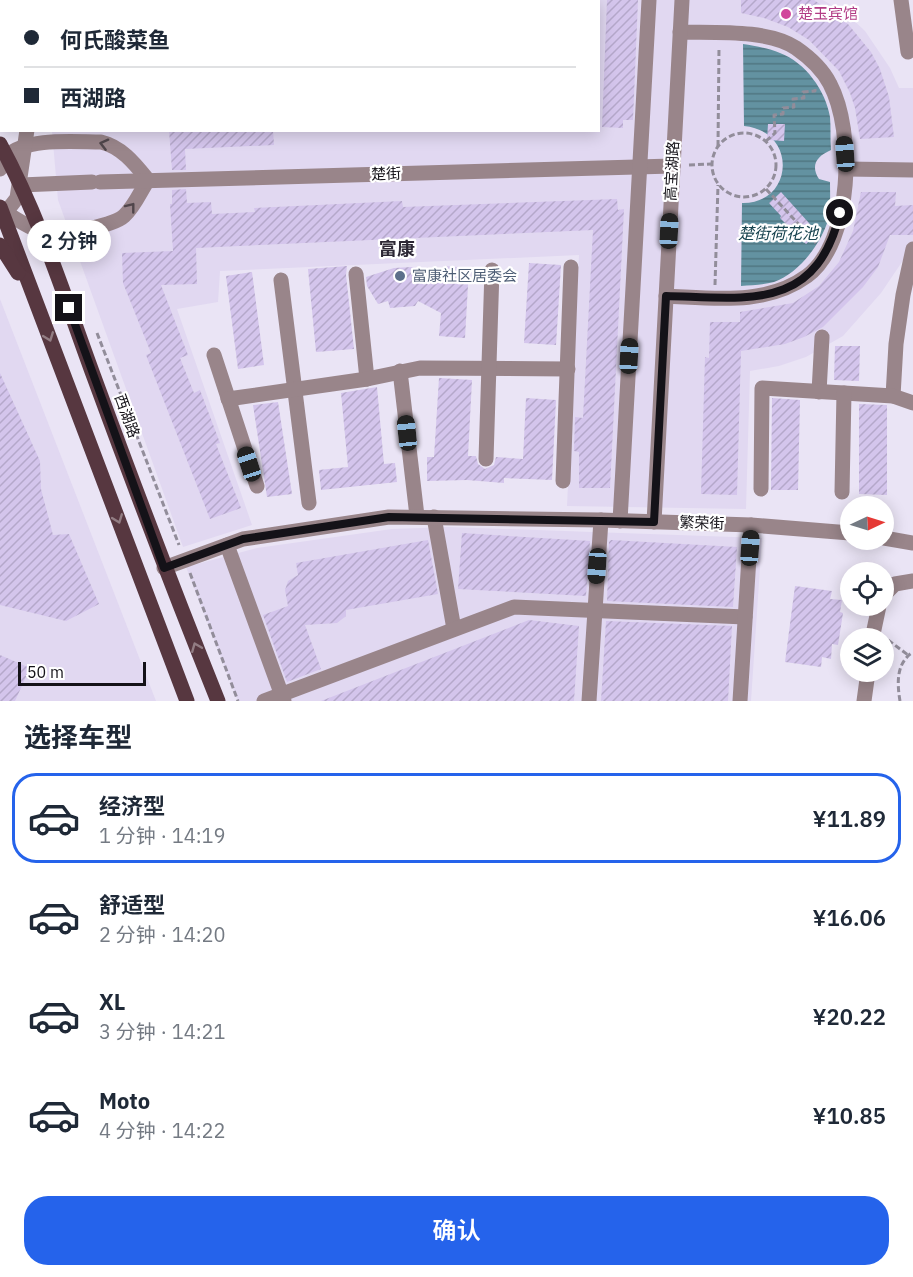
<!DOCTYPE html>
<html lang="zh">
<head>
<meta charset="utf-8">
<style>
	:root { --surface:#fff; --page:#f6f6f7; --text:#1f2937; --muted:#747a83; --line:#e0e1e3; --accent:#2563eb }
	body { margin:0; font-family:"IBM Plex Sans","Noto Sans SC",sans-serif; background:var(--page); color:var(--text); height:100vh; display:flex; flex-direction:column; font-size:22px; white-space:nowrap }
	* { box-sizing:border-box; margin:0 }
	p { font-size:20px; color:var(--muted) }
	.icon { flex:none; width:33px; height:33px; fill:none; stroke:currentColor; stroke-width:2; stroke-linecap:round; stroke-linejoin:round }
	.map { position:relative; height:701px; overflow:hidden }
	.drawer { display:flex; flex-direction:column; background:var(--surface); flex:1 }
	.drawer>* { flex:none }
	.top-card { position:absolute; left:0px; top:0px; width:600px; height:132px; box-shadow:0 3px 15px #0003; display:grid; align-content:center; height:132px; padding:0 24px; background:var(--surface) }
	.needle { width:39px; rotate:86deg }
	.fabs { position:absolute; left:840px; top:496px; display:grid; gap:12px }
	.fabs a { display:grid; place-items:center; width:54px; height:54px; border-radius:50%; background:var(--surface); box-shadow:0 3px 15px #0003; font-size:30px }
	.scale { position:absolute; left:18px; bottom:15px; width:128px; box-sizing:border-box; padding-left:6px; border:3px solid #141218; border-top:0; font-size:16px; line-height:21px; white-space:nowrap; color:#141218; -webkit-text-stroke:4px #fff; paint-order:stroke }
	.end { position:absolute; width:27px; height:27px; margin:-14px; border:8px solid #141218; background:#fff; box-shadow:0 0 0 3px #fff }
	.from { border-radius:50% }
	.bubble { position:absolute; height:42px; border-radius:21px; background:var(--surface); box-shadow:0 3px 15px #0003; font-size:20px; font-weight:600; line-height:42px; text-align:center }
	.car { position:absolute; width:18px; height:36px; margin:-18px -9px; border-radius:8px; box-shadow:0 0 4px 2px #0007; background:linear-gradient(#222 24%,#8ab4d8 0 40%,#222 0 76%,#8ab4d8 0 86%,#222 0) }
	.top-card b { display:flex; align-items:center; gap:21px; height:57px; font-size:22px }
	.top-card b+b { border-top:2px solid var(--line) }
	.top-card i { width:15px; height:15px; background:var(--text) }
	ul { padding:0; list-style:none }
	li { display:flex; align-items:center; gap:18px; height:90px; margin:0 12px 9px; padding:0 12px; border:3px solid transparent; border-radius:24px }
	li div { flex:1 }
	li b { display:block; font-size:22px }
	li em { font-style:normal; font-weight:600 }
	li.on { border-color:var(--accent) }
	li>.icon { width:54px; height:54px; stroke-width:1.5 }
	h2 { padding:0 24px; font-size:27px; line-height:72px }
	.button { display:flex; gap:12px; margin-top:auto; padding:12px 24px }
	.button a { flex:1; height:69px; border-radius:24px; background:var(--accent); color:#fff; font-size:24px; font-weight:600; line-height:69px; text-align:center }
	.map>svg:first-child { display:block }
</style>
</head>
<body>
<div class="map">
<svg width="913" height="701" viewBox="0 0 913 701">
	<defs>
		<pattern id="water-rules" width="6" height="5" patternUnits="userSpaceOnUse" patternTransform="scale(1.5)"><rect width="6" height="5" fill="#6392a1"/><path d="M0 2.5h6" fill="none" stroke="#507682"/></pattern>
		<pattern id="building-hatch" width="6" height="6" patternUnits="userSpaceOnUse" patternTransform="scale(1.5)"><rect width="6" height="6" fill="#d4c5ec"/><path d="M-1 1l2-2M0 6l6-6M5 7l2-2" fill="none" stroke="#b5a8ca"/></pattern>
	</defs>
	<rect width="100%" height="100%" fill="#eae4f5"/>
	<g fill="#e1d8f1">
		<path d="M416,0H823L848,15L865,31L890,68L899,88H913V256H906L881,293L843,336L806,357L779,366L750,371L746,509L567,506L579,255L220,271L218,302L177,309L252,525L183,547L58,200L52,131L598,130V2L416,1Z"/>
		<path d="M0,299L156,701H0Z"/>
		<path d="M448,527L762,538L751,701H238L186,567L257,548L392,529Z"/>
	</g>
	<path fill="url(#water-rules)" d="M743,44C755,46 768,48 780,53C805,62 826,91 830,117C831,128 830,139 831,150C817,156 810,165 819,179L830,182C830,194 831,208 828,220C821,244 798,274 774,282C763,285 752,285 741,286L742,203C794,204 798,131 744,126Z"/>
	<g fill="url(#building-hatch)">
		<path d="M607,0H638L633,120H623V128L602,127Z"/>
		<path d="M741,0H814L848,24L871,52L880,69L889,97L894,137L860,139L855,108L850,93L839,71L809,40L788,27L764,18L741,13Z"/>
		<path d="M768,124H785L784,141L767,140Z"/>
		<path d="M169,130H273L274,145L185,149L186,170H172Z"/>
		<path d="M186,189L187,203L211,202L212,214L255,212L254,208L402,201L403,207L617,199L618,210L624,209L610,488H579V452L574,451L575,417L583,418L593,230L196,248L197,284L161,285L188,355L180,358L194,393L200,390L220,443L216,444L241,508L210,519L146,355L151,353L123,283L122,253L173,251L170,204H172V190Z"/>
		<path d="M781,192L818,233L806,244L780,218L781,216L769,203Z"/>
		<path d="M861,192H896L895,206L913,205V235H890L878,267L863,287L823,327L804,337L785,344L741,351L737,495L701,494L705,357L709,358L710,322H740V312L793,303L819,286L839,262L853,231Z"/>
		<path d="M529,263L561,265L556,345L524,343Z"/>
		<path d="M347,266L346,275L354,349L316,352L308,269Z"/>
		<path d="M444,266L469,268L465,338L439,336L441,313L418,301L415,306L390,308L388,301L378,304L367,286L366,277L394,268L412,267L444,274Z"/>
		<path d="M252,272L264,365L238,369L226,276Z"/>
		<path d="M835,346H860L859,381L834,380Z"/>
		<path d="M0,373L40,461L41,489L53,535L69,534L99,604L66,621L0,605Z"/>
		<path d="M439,378L472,380L468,456H476L478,464L485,469L494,465L496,457L523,459L526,398L556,400L552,480L504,478V483L467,480L427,481V457H434Z"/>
		<path d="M377,387L384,464L395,463L397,482L321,490L319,470L348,467L341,393Z"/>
		<path d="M772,398L800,400L798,490H771Z"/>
		<path d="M278,402L292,494L267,497L253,405Z"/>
		<path d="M859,404L887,405V495L859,494Z"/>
		<path d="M462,533L590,541L586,596L458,589Z"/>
		<path d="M428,540L438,594L346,610V616L337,623L305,625L321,669L287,682L263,615L288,606L285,590L288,581L298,575L296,563Z"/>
		<path d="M611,540L737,547L733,607L607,601L609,542Z"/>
		<path d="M795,586L832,591L830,599L842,600L840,612L843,613L838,645L832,644L831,659L822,657L821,667L785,662Z"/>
		<path d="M529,620L579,626L574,701H321Z"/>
		<path d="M606,621L732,626L728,701H601Z"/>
		<path d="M0,655L30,668L15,701H0Z"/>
	</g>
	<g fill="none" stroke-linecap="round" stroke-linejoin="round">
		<g stroke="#928d9a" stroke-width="3" stroke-dasharray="6 3" stroke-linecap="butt">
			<path d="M305,2V0"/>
			<path d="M0,97L2,100"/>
			<circle cx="744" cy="165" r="32"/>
			<path d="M766,141L775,133L774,115L783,114V108L794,107L793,99L804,98L803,92L815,91V89"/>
			<path d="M718,146L719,47"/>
			<path d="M689,165L711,164"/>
			<path d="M766,189L816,243"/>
			<path d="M715,285L718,185"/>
			<path d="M97,333L179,545"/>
			<path d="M190,573L238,701"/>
			<path d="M888,640L908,655"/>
			<path d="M900,701C897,683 896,663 913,652"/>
		</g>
		<g stroke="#99858a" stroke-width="15">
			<path d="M171,0V2"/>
			<path d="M277,0L278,2"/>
			<path d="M901,0L908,52"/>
			<path d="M43,2V0"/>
			<path d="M85,2V0"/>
			<path d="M412,2V0"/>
			<path d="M469,2V0"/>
			<path d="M493,2V0"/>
			<path d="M580,2V0"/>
			<path d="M0,169C3,165 4,159 7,156C26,137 76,142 101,142C122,147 135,164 148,180C140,192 135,206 124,216C112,227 53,237 39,231C26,226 14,217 2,211"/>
			<path d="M846,169L913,170"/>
			<path d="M100,182L673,166"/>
			<path d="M21,185L92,182"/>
			<path d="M0,211L10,207L17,198L27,130"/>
			<path d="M356,274L367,379"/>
			<path d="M281,280L309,503"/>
			<path d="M666,296C713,298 766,306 807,276C853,242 855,131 830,84C823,70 809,57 796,48C768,29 713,33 680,32"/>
			<path d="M214,355L257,486"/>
			<path d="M400,371L417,516"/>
			<path d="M819,392L822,337"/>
			<path d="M893,396L896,344L903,295L913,249"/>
			<path d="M228,399L367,379L420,368L568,369"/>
			<path d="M486,459L492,270"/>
			<path d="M563,481L571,267"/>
			<path d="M761,489L762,388L893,396L913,403"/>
			<path d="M842,492L844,393"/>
			<path d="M434,517L454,629"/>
			<path d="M620,521L649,0"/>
			<path d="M654,522L682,0"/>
			<path d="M884,538L913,543"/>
			<path d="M227,545L284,701"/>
			<path d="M164,568L243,539L389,517L601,520L751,525L850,533"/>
			<path d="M884,595L895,584L913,581"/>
			<path d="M872,639L879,606"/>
			<path d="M264,701L514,607L745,617"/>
			<path d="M589,701L601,520"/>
			<path d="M740,701L751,525"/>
			<path d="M864,701L868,672"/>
		</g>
		<g stroke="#573740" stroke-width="15">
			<path d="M0,144C40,218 65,298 94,377C134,486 175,594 218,701"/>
			<path d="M0,207L187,701"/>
			<path d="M0,245L18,273"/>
		</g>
	</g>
	<defs><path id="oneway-chevron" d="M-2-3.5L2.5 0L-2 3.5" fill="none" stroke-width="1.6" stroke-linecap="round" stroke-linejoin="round" transform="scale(1.5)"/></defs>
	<g stroke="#50464b">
		<use href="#oneway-chevron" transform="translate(104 144) rotate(-166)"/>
		<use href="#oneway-chevron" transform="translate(131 207) rotate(-52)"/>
	</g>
	<g stroke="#927d83">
		<use href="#oneway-chevron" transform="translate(49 337) rotate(69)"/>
		<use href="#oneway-chevron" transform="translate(118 519) rotate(69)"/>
		<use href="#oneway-chevron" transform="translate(196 647) rotate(-112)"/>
	</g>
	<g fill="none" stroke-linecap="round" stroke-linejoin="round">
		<path stroke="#141218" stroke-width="8" d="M69,308L164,568L243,539L389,517L654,522L666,296C748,298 816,312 840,213"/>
	</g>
	<circle fill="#d1479c" stroke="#fff" stroke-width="2" cx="786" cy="14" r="6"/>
	<circle fill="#5c6f8a" stroke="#fff" stroke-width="2" cx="400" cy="276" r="6"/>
	<g text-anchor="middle" stroke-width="4.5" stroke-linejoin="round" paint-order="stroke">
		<g font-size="15" fill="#b23c85" stroke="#fff" text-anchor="start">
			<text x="798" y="19">楚玉宾馆</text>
		</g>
		<g font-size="15" fill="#141218" stroke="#fff">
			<text transform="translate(672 171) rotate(-87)" y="5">高宝湖路</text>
			<text transform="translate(386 174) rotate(-2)" y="5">楚街</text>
			<text transform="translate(127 416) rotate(70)" y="5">西湖路</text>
			<text transform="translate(702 523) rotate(2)" y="5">繁荣街</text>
		</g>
		<g font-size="15" fill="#4e5e75" stroke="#fff" text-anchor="start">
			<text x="412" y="281">富康社区居委会</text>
		</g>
		<g font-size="16" font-style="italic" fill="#194450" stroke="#fff">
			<text x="778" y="239">楚街荷花池</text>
		</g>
		<g font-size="18" font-weight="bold" fill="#2d2835" stroke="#fff">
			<text x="397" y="255">富康</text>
		</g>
	</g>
</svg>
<div class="fabs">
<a><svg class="needle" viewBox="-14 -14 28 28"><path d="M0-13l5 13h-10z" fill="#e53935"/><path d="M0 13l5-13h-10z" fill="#747a83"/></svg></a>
<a><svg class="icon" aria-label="locate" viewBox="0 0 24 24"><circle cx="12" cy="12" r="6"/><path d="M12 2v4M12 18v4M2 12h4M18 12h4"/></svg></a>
<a><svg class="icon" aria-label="layers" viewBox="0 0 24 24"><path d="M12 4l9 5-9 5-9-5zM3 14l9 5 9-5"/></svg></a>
</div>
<div class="scale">50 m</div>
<i class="end from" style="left:840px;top:213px"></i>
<i class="end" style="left:69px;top:308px"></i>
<div class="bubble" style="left:27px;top:220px;width:84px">2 分钟</div>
<i class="car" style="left:845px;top:154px;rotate:356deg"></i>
<i class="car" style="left:669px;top:231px;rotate:3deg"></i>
<i class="car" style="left:629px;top:356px;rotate:3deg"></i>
<i class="car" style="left:407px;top:433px;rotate:354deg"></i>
<i class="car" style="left:249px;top:464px;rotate:342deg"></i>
<i class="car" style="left:750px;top:548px;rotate:4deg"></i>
<i class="car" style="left:597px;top:566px;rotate:184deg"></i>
<div class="top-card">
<b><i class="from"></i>何氏酸菜鱼</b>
<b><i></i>西湖路</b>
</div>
</div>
<section class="drawer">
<h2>选择车型</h2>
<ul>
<li class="on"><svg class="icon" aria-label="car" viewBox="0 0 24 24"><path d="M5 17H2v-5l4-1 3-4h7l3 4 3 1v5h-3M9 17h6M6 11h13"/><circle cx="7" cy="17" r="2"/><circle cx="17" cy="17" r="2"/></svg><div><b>经济型</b><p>1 分钟 · 14:19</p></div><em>¥11.89</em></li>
<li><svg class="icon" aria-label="car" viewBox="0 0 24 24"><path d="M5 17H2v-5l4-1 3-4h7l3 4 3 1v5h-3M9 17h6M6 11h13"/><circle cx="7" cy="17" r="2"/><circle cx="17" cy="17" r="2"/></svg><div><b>舒适型</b><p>2 分钟 · 14:20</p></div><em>¥16.06</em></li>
<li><svg class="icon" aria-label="car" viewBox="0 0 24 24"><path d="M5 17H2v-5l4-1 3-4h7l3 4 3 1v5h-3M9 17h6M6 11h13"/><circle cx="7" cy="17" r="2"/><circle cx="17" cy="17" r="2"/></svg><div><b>XL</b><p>3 分钟 · 14:21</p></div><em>¥20.22</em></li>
<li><svg class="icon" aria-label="car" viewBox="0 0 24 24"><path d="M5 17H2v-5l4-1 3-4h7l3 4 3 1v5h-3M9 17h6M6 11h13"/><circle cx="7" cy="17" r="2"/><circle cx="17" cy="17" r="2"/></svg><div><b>Moto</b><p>4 分钟 · 14:22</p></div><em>¥10.85</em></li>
</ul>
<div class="button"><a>确认</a></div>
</section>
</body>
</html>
